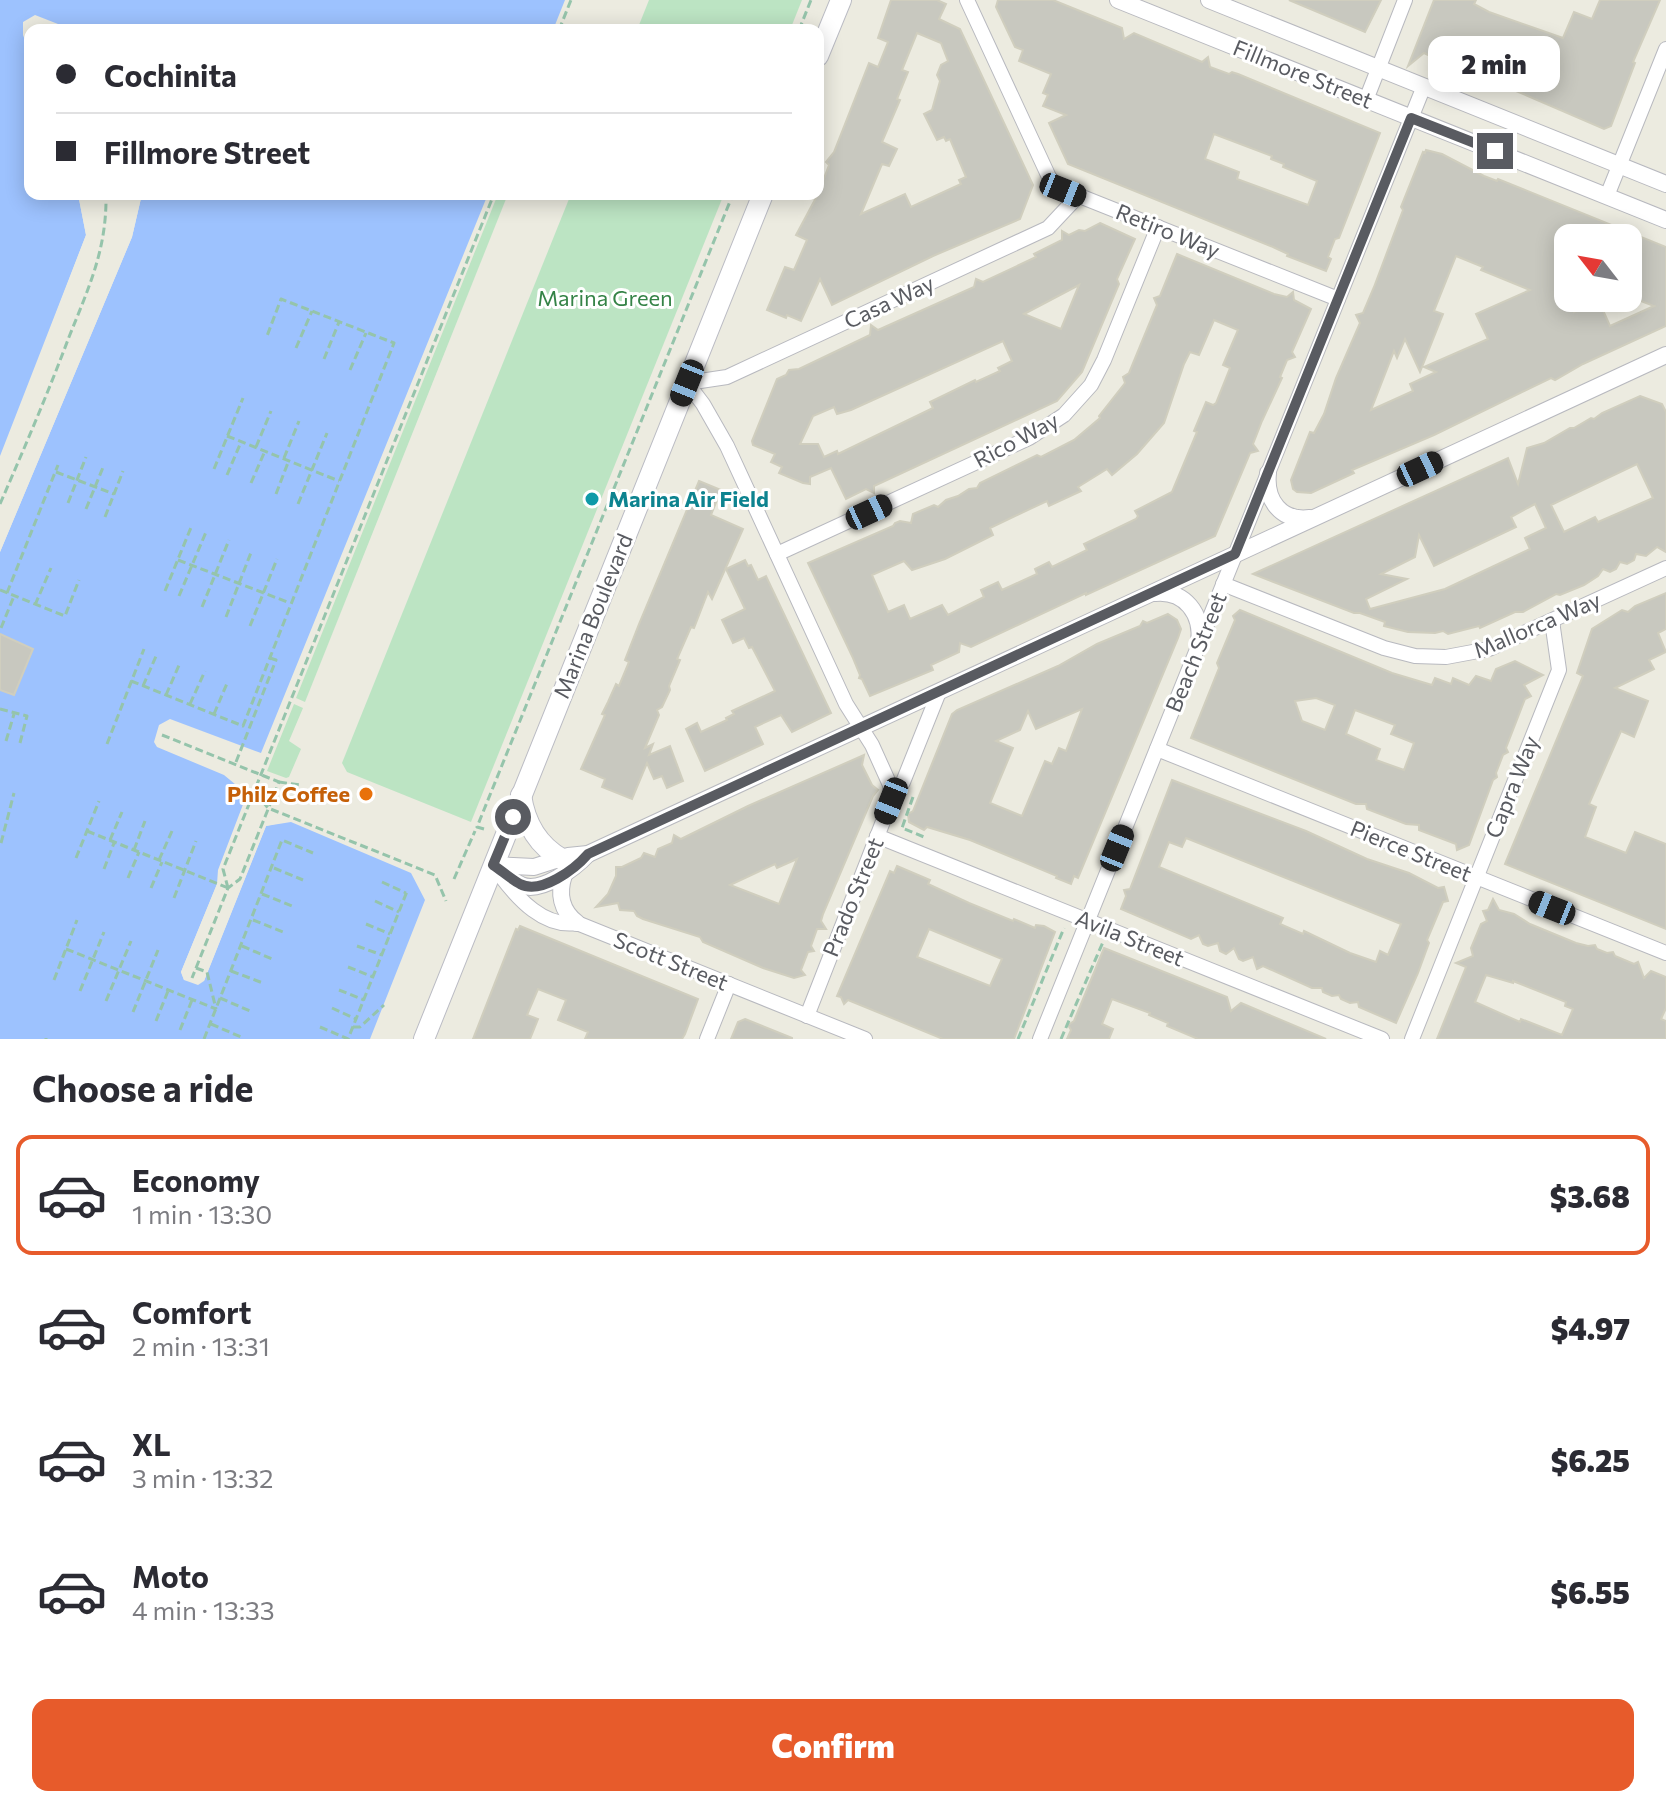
<!DOCTYPE html>
<html lang="en">
<head>
<meta charset="utf-8">
<style>
	:root { --surface:#fff; --page:#f7f7f7; --text:#2b2b33; --muted:#7c7c81; --line:#e1e1e2; --accent:#e75b2b }
	body { margin:0; font-family:Commissioner,sans-serif; background:var(--page); color:var(--text); height:100vh; display:flex; flex-direction:column; font-size:30px; white-space:nowrap }
	* { box-sizing:border-box; margin:0 }
	p { font-size:26px; color:var(--muted) }
	.icon { flex:none; width:44px; height:44px; fill:none; stroke:currentColor; stroke-width:2; stroke-linecap:round; stroke-linejoin:round }
	.map { position:relative; height:1039px; overflow:hidden }
	.drawer { display:flex; flex-direction:column; background:var(--surface); flex:1 }
	.drawer>* { flex:none }
	.top-card { position:absolute; left:24px; top:24px; width:800px; height:176px; border-radius:16px; box-shadow:0 4px 20px #0003; display:grid; align-content:center; height:176px; padding:0 32px; background:var(--surface) }
	.needle { width:52px; rotate:301deg }
	.fabs { position:absolute; left:1554px; top:224px; display:grid; gap:16px }
	.fabs a { display:grid; place-items:center; width:88px; height:88px; border-radius:16px; background:var(--surface); box-shadow:0 4px 20px #0003; font-size:40px }
	.end { position:absolute; width:36px; height:36px; margin:-18px; border:10px solid #595b61; background:#fff; box-shadow:0 0 0 4px #fff }
	.from { border-radius:50% }
	.bubble { position:absolute; height:56px; border-radius:16px; background:var(--surface); box-shadow:0 4px 20px #0003; font-size:26px; font-weight:800; line-height:56px; text-align:center }
	.car { position:absolute; width:24px; height:48px; margin:-24px -12px; border-radius:10px; box-shadow:0 0 6px 2px #0007; background:linear-gradient(#222 24%,#8ab4d8 0 40%,#222 0 76%,#8ab4d8 0 86%,#222 0) }
	.top-card b { display:flex; align-items:center; gap:28px; height:76px; font-size:30px }
	.top-card b+b { border-top:2px solid var(--line) }
	.top-card i { width:20px; height:20px; background:var(--text) }
	ul { padding:0; list-style:none }
	li { display:flex; align-items:center; gap:24px; height:120px; margin:0 16px 12px; padding:0 16px; border:4px solid transparent; border-radius:16px }
	li div { flex:1 }
	li b { display:block; font-size:30px }
	li em { font-style:normal; font-weight:800 }
	li.on { border-color:var(--accent) }
	li>.icon { width:72px; height:72px; stroke-width:1.5 }
	h2 { padding:0 32px; font-size:36px; line-height:96px }
	.cta { display:flex; gap:16px; margin-top:auto; padding:16px 32px }
	.cta a { flex:1; height:92px; border-radius:16px; background:var(--accent); color:#fff; font-size:32px; font-weight:800; line-height:92px; text-align:center }
	.map>svg:first-child { display:block }
</style>
</head>
<body>
<div class="map">
<svg width="1666" height="1039" viewBox="0 0 1666 1039">
	<rect width="100%" height="100%" fill="#ecebe0"/>
	<g fill="#bce4c3">
		<path d="M649,0H802L790,30H637Z"/>
		<path d="M498,194H508L305,702L296,698Z"/>
		<path d="M571,194H724L471,822L347,772L342,763Z"/>
		<path d="M294,704L303,708L289,741L301,749L289,777L286,778L267,771Z"/>
	</g>
	<g fill="#9dc2fe">
		<path d="M0,0H565L553,30H64L58,24L35,15L23,22V35L30,54V194H78L86,235L0,456Z"/>
		<path d="M142,194H488L261,753L170,719L159,725L154,742L157,747L224,775L247,794L217,884L181,972L184,980L204,981L266,826L291,822L411,873L425,900L370,1039H0V552L132,237Z"/>
	</g>
	<g fill="#ecebe0">
		<path d="M78,194H82L89,236L4,458L0,460L86,235Z"/>
		<path d="M138,194H142L132,237L0,552V541L128,236Z"/>
		<path d="M247,794L250,795L222,871L221,885L185,972L187,977L197,980L201,979L263,824L273,820L275,824L266,826L204,981L198,985L184,980L181,972L217,884L218,870Z"/>
	</g>
	<g fill="#c8c8bf" stroke="#d0cebe" stroke-width="2" fill-rule="evenodd">
		<path d="M891,0H937L946,4L939,19L960,29L1033,185L1020,219L933,256L832,305L820,279L801,321L787,315L786,318L767,310L785,267L794,270L807,240L796,235L818,194L829,165L826,162L834,152L869,63L878,67L888,42L878,38ZM917,33L941,43L948,61L941,65L937,75L940,81L932,110L924,114L937,140L944,137L946,141L950,139L966,177L959,180L961,184L911,207L905,194L861,214L882,164L889,166L897,149L882,142L900,100L897,99L908,72L902,70Z"/>
		<path d="M998,0H1053L1122,28L1124,39L1134,33L1202,62L1208,57L1210,67L1229,74L1232,72L1238,74L1380,133L1339,238L1335,239L1328,257L1331,259L1326,271L1287,256L1288,254L1273,247L1068,164L1049,123L1066,115L1043,106L1048,95L1043,93L1051,74L1019,61L1023,50L1015,47L996,7ZM1214,134L1272,156L1271,159L1284,164L1283,167L1317,181L1308,205L1237,179L1239,172L1205,159Z"/>
		<path d="M1289,0H1381L1365,32Z"/>
		<path d="M1434,0H1476L1474,4L1489,12L1563,38L1574,12L1592,19L1600,0H1660L1633,62L1635,63L1611,126L1604,129L1521,93L1455,66L1444,65L1439,60L1424,53L1408,66Z"/>
		<path d="M1426,150L1442,154L1484,176L1497,181L1498,179L1666,247V326L1583,364L1555,380L1551,378L1434,435L1352,470L1354,473L1311,493L1297,492L1293,489L1291,480L1310,432L1314,433L1324,414L1336,378L1360,323L1356,315L1363,313L1374,287L1403,210L1401,207L1423,152L1425,153ZM1568,238H1628V296L1654,306L1610,326L1599,301L1574,312L1568,298ZM1456,256L1483,267L1481,270L1530,290L1476,314L1488,339L1424,367L1436,372L1410,384L1413,391L1371,410L1394,351L1397,358L1405,339L1420,372L1443,314L1434,311Z"/>
		<path d="M1100,223L1135,239L1117,279L1119,284L1082,372L1057,401L874,486V493L866,489L846,499L831,468L810,477V484L803,483L779,473L782,467L771,462L775,454L753,445L752,441L777,379L786,375L789,370L799,369L870,335L871,325L878,330L974,287L976,279L983,282L1036,257L1034,254L1062,240V231L1069,235L1079,230L1085,231ZM1079,285L1061,329L1024,314ZM1003,341L1012,361L998,368L1000,371L976,382L975,380L930,402L933,408L838,454L837,451L824,457L818,444H800L813,416L834,407L837,414L851,410Z"/>
		<path d="M1177,254L1274,294L1287,297L1293,292L1294,300L1311,309L1292,352L1295,357L1287,360L1280,377L1282,378L1262,421L1253,444L1258,451L1250,453L1215,536L1086,595V593L971,647L960,643L959,652L931,665L933,670L870,696L862,679L859,678L860,675L853,658L808,563L893,526L895,523L900,521L911,523L913,514L934,505L938,507L946,500L958,496L969,489L977,488L980,483L1037,455L1041,457L1074,440L1100,418L1099,416L1125,383L1123,377L1129,373L1157,305L1154,298L1160,296ZM1214,320L1238,330L1223,365L1230,368L1216,403L1213,405L1206,402L1194,431L1197,432L1172,492L1135,511L1138,516L1136,519L1084,544L1087,550L1052,567L1049,562L1035,569L1037,574L1002,590L998,582L981,590L984,597L948,615L942,605L910,619L904,605L888,612L872,575L904,561L912,570L945,559L993,535L990,528L1015,516L1047,501L1049,506L1081,491L1078,487L1107,469L1112,475L1137,454L1164,423L1184,364L1190,352L1199,355Z"/>
		<path d="M1640,396L1662,404L1666,412V552L1657,547L1646,556L1636,554L1634,560L1627,564L1620,562L1616,569L1610,572L1603,569L1598,576L1584,585L1560,595L1556,594L1523,612H1515L1480,628L1479,626L1448,634L1443,631L1435,633L1408,632L1384,626L1385,622L1360,613H1354L1253,574L1508,458L1518,484L1527,448L1544,443L1570,428H1574L1591,418L1594,419L1602,413ZM1637,464L1653,498L1598,522L1595,517L1564,532L1551,505ZM1535,504L1546,528L1525,538L1530,549L1445,589L1370,609L1366,599L1407,579L1381,574L1415,557L1419,535L1434,566L1516,527L1511,517Z"/>
		<path d="M699,481L721,490L711,515L743,529L712,599L708,592L694,628L691,627L677,659L680,660L669,686L670,690L662,707L657,710L659,715L645,748L653,744L649,755L670,746L683,781L667,788L662,776L654,779L647,763L632,799L602,787L605,779L581,769L605,715L602,714L608,702L616,684L619,686L629,662L625,660L639,624Z"/>
		<path d="M745,560L748,566L751,565L758,580L766,576L831,713L792,732L781,715L755,727L763,744L705,771L686,729L697,723L701,732L727,720L726,718L734,714L732,711L775,691L752,647L749,648L744,638L733,643L722,620L745,609L726,569Z"/>
		<path d="M1666,593V629L1658,633L1666,652L1649,660L1654,669L1615,688L1648,701L1634,737L1621,731L1589,804L1596,807L1585,837L1626,853L1635,832L1666,844V929L1505,864L1583,676L1577,673L1592,629L1622,610L1628,612L1635,606Z"/>
		<path d="M1240,610L1392,673L1432,685L1435,678L1451,684L1453,678L1469,685L1476,676L1491,681L1496,669L1515,661L1543,675L1524,685L1531,696L1525,699L1506,748L1508,752L1503,755L1496,773L1497,777L1493,780L1469,845L1457,850L1456,844L1419,830V825L1406,824L1367,809L1366,804H1356L1191,738L1219,668L1217,663L1235,620L1233,616ZM1316,698L1335,705L1325,730L1302,721L1295,701ZM1355,710L1395,725L1391,734L1414,743L1404,770L1376,760L1380,749L1346,734Z"/>
		<path d="M1168,614L1177,620L1181,629L1178,638L1078,878L1074,876L1071,884L1056,878L1057,876L970,840L927,827L924,830L909,822L908,814L913,811L952,714L957,710L1058,666L1097,644L1140,626L1143,621L1147,623ZM1082,709L1066,751L1059,748L1052,764L1045,761L1022,816L990,803L1013,748L996,741L1020,730L1028,711L1036,729Z"/>
		<path d="M0,634L33,649L14,695L0,690Z"/>
		<path d="M864,755L862,765L872,785L878,790L873,796L823,914L821,921L826,929H817L811,946L814,951L808,952L801,970L805,975L794,978L763,968L703,942L700,937L643,919L637,916L634,911L620,910L618,903L596,907L608,894L616,876V867H622L641,858L644,853L655,857L658,849L672,843L674,835L681,839L748,806ZM797,859L779,904L730,885L775,864L777,868Z"/>
		<path d="M1172,780L1306,831L1367,859L1409,873L1438,888L1444,887L1448,901L1443,902L1427,940L1429,943L1418,973L1396,1023L1359,1007L1358,1002L1350,1003L1341,999L1339,995L1332,996L1323,992L1322,988H1312L1263,966L1257,969L1253,957L1243,961L1239,959L1234,948L1226,954L1220,951L1218,943L1208,946L1203,944L1199,935L1191,939L1121,909L1126,896L1124,890L1130,889ZM1186,838L1401,924L1388,955L1380,951L1376,962L1350,953L1304,931L1303,934L1280,924L1283,918L1159,867L1169,842L1182,847Z"/>
		<path d="M897,866L930,880L928,884L969,903L1013,921L1014,919L1035,928L1036,925L1044,926L1055,932L1014,1039H943L848,1000L844,1004L841,997L837,996L890,871L894,873ZM929,929L1002,959L990,986L917,957Z"/>
		<path d="M1493,899L1499,910L1514,914L1530,924L1576,943L1588,946L1595,945L1597,949L1607,953L1613,952L1615,956L1634,964L1638,962L1644,978L1651,971L1666,977V1008L1661,1019L1666,1021V1039H1437L1466,967L1456,963L1473,956L1471,948L1481,924L1487,921L1483,911L1488,910ZM1486,975L1513,983V981L1566,1002L1565,1006L1573,1009L1562,1035L1521,1019L1520,1022L1475,1002Z"/>
		<path d="M520,926L698,999L685,1034L682,1039H585L588,1032L558,1020L566,1000L538,989L527,1015L538,1019L530,1039H473L516,929L518,930Z"/>
		<path d="M1104,948L1227,997L1231,1011L1241,1003L1326,1039H1198L1167,1026L1168,1023L1149,1015L1150,1013L1112,999L1102,1024L1113,1029L1109,1039H1067L1071,1030L1068,1025L1074,1021Z"/>
		<path d="M745,1019L792,1038V1039H731L738,1022Z"/>
	</g>
	<g fill="none" stroke-linecap="round" stroke-linejoin="round">
		<g stroke="#b8b9bf" stroke-width="16">
			<g id="minor">
				<path d="M967,0L1049,177L1057,187L1338,299"/>
				<path d="M1366,100L1405,0"/>
				<path d="M1607,196L1666,49"/>
				<path d="M687,383L703,404L727,446L846,704L872,745L890,785L891,801"/>
				<path d="M687,383L727,377L1048,228L1078,196"/>
				<path d="M777,554L1029,438L1064,415L1091,385L1104,360L1158,227"/>
				<path d="M1223,584L1384,648L1415,656L1446,657L1489,649L1666,568"/>
				<path d="M1157,749L1666,953"/>
				<path d="M877,836L1382,1039"/>
				<path d="M500,875C518,899 544,928 577,923L865,1039"/>
				<path d="M807,1016L891,801L903,782L939,692"/>
				<path d="M707,1039L729,984"/>
				<path d="M1040,1039L1424,86"/>
				<path d="M1412,1039L1559,670L1552,621"/>
			</g>
		</g>
		<g stroke="#b8b9bf" stroke-width="18">
			<g id="tertiary">
				<path d="M1118,0L1666,220"/>
				<path d="M1209,0L1666,184"/>
				<path d="M1268,473C1265,500 1281,522 1310,518"/>
				<path d="M1155,593C1185,590 1203,614 1199,643"/>
				<path d="M493,865L534,867L568,856L588,854L1666,355"/>
				<path d="M494,866C502,872 511,880 521,885C541,894 575,868 588,854"/>
				<path d="M564,875C558,893 561,911 577,923"/>
			</g>
		</g>
		<g stroke="#bbbcc4" stroke-width="22">
			<g id="secondary">
				<path d="M818,56L841,0"/>
				<path d="M521,795C525,823 537,845 562,859"/>
				<path d="M424,1039L763,194"/>
			</g>
		</g>
		<g stroke="#95c4ab" stroke-width="3" stroke-dasharray="8 4" stroke-linecap="butt">
			<path d="M559,30L571,0"/>
			<path d="M799,30L811,0"/>
			<path d="M296,348L312,311"/>
			<path d="M324,359L339,322"/>
			<path d="M350,370L366,333"/>
			<path d="M227,436L339,481"/>
			<path d="M256,447L271,411"/>
			<path d="M284,458L299,421"/>
			<path d="M214,469L243,398"/>
			<path d="M56,472L114,494"/>
			<path d="M227,475L241,442"/>
			<path d="M251,483L265,451"/>
			<path d="M276,494L289,460"/>
			<path d="M68,503L86,457"/>
			<path d="M0,504C24,449 48,393 69,337C89,287 107,249 106,194"/>
			<path d="M298,504L327,433"/>
			<path d="M86,509L104,465"/>
			<path d="M105,517L123,471"/>
			<path d="M178,560L290,603"/>
			<path d="M0,590L65,616L79,580"/>
			<path d="M165,591L192,525"/>
			<path d="M7,593L58,465"/>
			<path d="M179,596L206,532"/>
			<path d="M35,605L51,568"/>
			<path d="M202,607L229,540"/>
			<path d="M226,617L252,550"/>
			<path d="M250,626L277,559"/>
			<path d="M1,628L14,596"/>
			<path d="M131,681L243,726L394,343L281,299L267,336"/>
			<path d="M143,686L157,654"/>
			<path d="M166,695L180,663"/>
			<path d="M190,704L205,671"/>
			<path d="M0,709L27,716L20,743"/>
			<path d="M214,714L228,681"/>
			<path d="M162,735L279,782L240,879L228,888L192,978"/>
			<path d="M6,741L14,714"/>
			<path d="M107,744L144,649"/>
			<path d="M236,762L276,660L270,658"/>
			<path d="M279,782L300,785"/>
			<path d="M255,792L268,808L435,875L446,901"/>
			<path d="M913,797L902,828L924,837"/>
			<path d="M484,829L477,827L733,194"/>
			<path d="M87,831L228,888"/>
			<path d="M110,840L122,812"/>
			<path d="M1,843L14,793"/>
			<path d="M134,850L145,821"/>
			<path d="M76,858L99,801"/>
			<path d="M159,860L172,831"/>
			<path d="M274,868L303,880"/>
			<path d="M104,869L114,843"/>
			<path d="M128,878L139,852"/>
			<path d="M454,879L475,831"/>
			<path d="M382,882L406,893"/>
			<path d="M151,888L162,862"/>
			<path d="M228,888L223,869L494,194"/>
			<path d="M262,894L292,906"/>
			<path d="M174,898L196,841"/>
			<path d="M375,901L399,912"/>
			<path d="M253,920L283,932"/>
			<path d="M366,924L390,934"/>
			<path d="M242,946L272,959"/>
			<path d="M357,946L382,955"/>
			<path d="M66,949L216,1009"/>
			<path d="M348,967L373,977"/>
			<path d="M196,968L207,972L216,1009"/>
			<path d="M231,971L263,983"/>
			<path d="M54,980L77,920"/>
			<path d="M339,990L364,1000"/>
			<path d="M80,991L104,932"/>
			<path d="M220,998L250,1011"/>
			<path d="M106,1001L131,941"/>
			<path d="M332,1008L356,1019"/>
			<path d="M133,1012L158,950"/>
			<path d="M156,1021L168,991"/>
			<path d="M211,1024L241,1037"/>
			<path d="M320,1027L348,1039L408,889"/>
			<path d="M353,1027H360L384,1005"/>
			<path d="M180,1030L192,1000"/>
			<path d="M46,1039V1038"/>
			<path d="M204,1039L282,840L313,853"/>
			<path d="M1018,1039L1064,928"/>
			<path d="M1061,1039L1103,942"/>
		</g>
		<use href="#minor" stroke="#fff" stroke-width="14"/>
		<use href="#tertiary" stroke="#fff" stroke-width="16"/>
		<use href="#secondary" stroke="#fff" stroke-width="20"/>
	</g>
	<g fill="none" stroke-linecap="round" stroke-linejoin="round">
		<path stroke="#595b61" stroke-width="10" d="M513,817L493,865C502,871 511,879 520,884C541,895 575,869 588,854L1235,554L1411,118L1495,151"/>
	</g>
	<circle fill="#0f9aa8" stroke="#fff" stroke-width="3" cx="592" cy="499" r="8"/>
	<circle fill="#e8710a" stroke="#fff" stroke-width="3" cx="366" cy="794" r="8"/>
	<g text-anchor="middle" stroke-width="6" stroke-linejoin="round" paint-order="stroke">
		<g font-size="22" fill="#595b61" stroke="#fff">
			<text transform="translate(1303 74) rotate(22)" y="8">Fillmore Street</text>
			<text transform="translate(1168 231) rotate(22)" y="8">Retiro Way</text>
			<text transform="translate(889 302) rotate(-25)" y="8">Casa Way</text>
			<text transform="translate(1016 440) rotate(-28)" y="8">Rico Way</text>
			<text transform="translate(593 616) rotate(-68)" y="8">Marina Boulevard</text>
			<text transform="translate(1537 625) rotate(-23)" y="8">Mallorca Way</text>
			<text transform="translate(1196 652) rotate(-68)" y="8">Beach Street</text>
			<text transform="translate(1512 787) rotate(-68)" y="8">Capra Way</text>
			<text transform="translate(1411 851) rotate(22)" y="8">Pierce Street</text>
			<text transform="translate(853 897) rotate(-68)" y="8">Prado Street</text>
			<text transform="translate(1130 938) rotate(22)" y="8">Avila Street</text>
			<text transform="translate(671 961) rotate(22)" y="8">Scott Street</text>
		</g>
		<g font-size="22" fill="#358347" stroke="#fff">
			<text x="605" y="306">Marina Green</text>
		</g>
		<g font-size="22" font-weight="bold" fill="#0d838f" stroke="#fff" text-anchor="start">
			<text x="608" y="507">Marina Air Field</text>
		</g>
		<g font-size="22" font-weight="bold" fill="#c56008" stroke="#fff" text-anchor="end">
			<text x="350" y="802">Philz Coffee</text>
		</g>
	</g>
</svg>
<div class="fabs">
<a><svg class="needle" viewBox="-14 -14 28 28"><path d="M0-13l5 13h-10z" fill="#e53935"/><path d="M0 13l5-13h-10z" fill="#7c7c81"/></svg></a>
</div>
<i class="end from" style="left:513px;top:817px"></i>
<i class="end" style="left:1495px;top:151px"></i>
<div class="bubble" style="left:1428px;top:36px;width:132px">2 min</div>
<i class="car" style="left:1063px;top:190px;rotate:112deg"></i>
<i class="car" style="left:687px;top:383px;rotate:202deg"></i>
<i class="car" style="left:1420px;top:469px;rotate:65deg"></i>
<i class="car" style="left:869px;top:512px;rotate:65deg"></i>
<i class="car" style="left:891px;top:801px;rotate:202deg"></i>
<i class="car" style="left:1117px;top:848px;rotate:22deg"></i>
<i class="car" style="left:1552px;top:908px;rotate:292deg"></i>
<div class="top-card">
<b><i class="from"></i>Cochinita</b>
<b><i></i>Fillmore Street</b>
</div>
</div>
<section class="drawer">
<h2>Choose a ride</h2>
<ul>
<li class="on"><svg class="icon" aria-label="car" viewBox="0 0 24 24"><path d="M5 17H2v-5l4-1 3-4h7l3 4 3 1v5h-3M9 17h6M6 11h13"/><circle cx="7" cy="17" r="2"/><circle cx="17" cy="17" r="2"/></svg><div><b>Economy</b><p>1 min · 13:30</p></div><em>$3.68</em></li>
<li><svg class="icon" aria-label="car" viewBox="0 0 24 24"><path d="M5 17H2v-5l4-1 3-4h7l3 4 3 1v5h-3M9 17h6M6 11h13"/><circle cx="7" cy="17" r="2"/><circle cx="17" cy="17" r="2"/></svg><div><b>Comfort</b><p>2 min · 13:31</p></div><em>$4.97</em></li>
<li><svg class="icon" aria-label="car" viewBox="0 0 24 24"><path d="M5 17H2v-5l4-1 3-4h7l3 4 3 1v5h-3M9 17h6M6 11h13"/><circle cx="7" cy="17" r="2"/><circle cx="17" cy="17" r="2"/></svg><div><b>XL</b><p>3 min · 13:32</p></div><em>$6.25</em></li>
<li><svg class="icon" aria-label="car" viewBox="0 0 24 24"><path d="M5 17H2v-5l4-1 3-4h7l3 4 3 1v5h-3M9 17h6M6 11h13"/><circle cx="7" cy="17" r="2"/><circle cx="17" cy="17" r="2"/></svg><div><b>Moto</b><p>4 min · 13:33</p></div><em>$6.55</em></li>
</ul>
<div class="cta"><a>Confirm</a></div>
</section>
</body>
</html>
